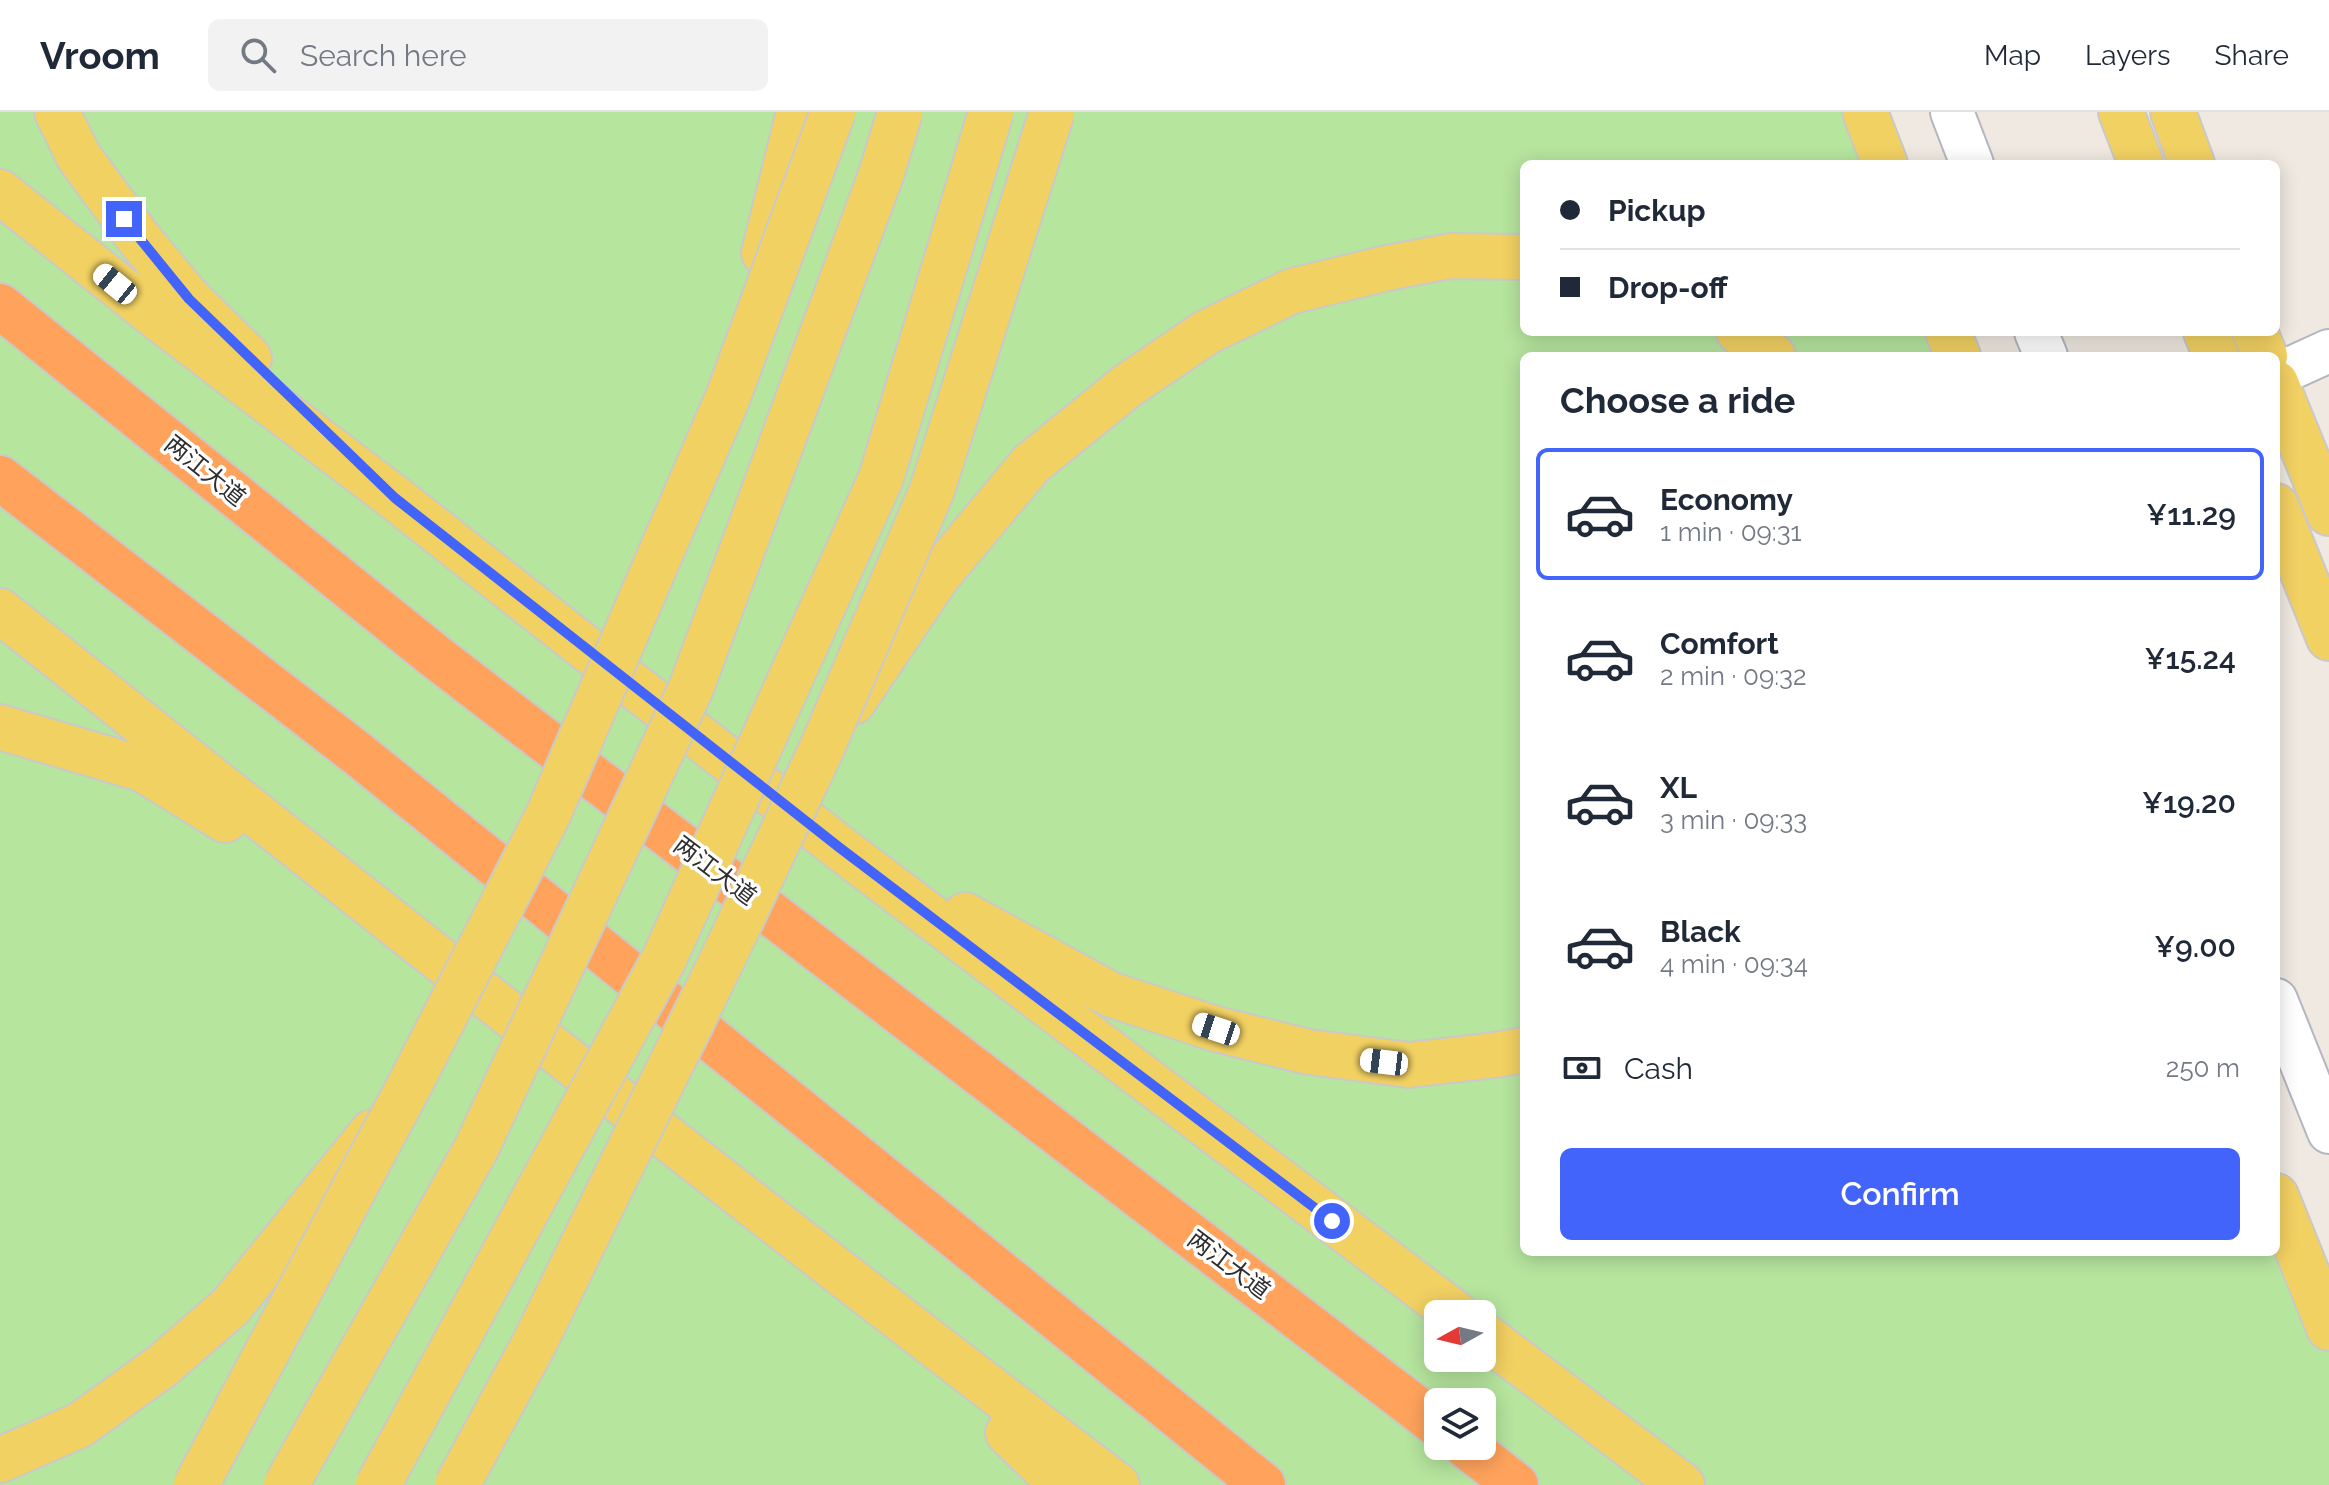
<!DOCTYPE html>
<html lang="en">
<head>
<meta charset="utf-8">
<style>
	:root { --surface:#fff; --page:#f2f2f3; --text:#1f2937; --muted:#747a83; --line:#e0e1e3; --accent:#4264fb }
	body { margin:0; font-family:Raleway,"Noto Sans SC",sans-serif; background:var(--page); color:var(--text); height:100vh; display:flex; flex-direction:column; font-size:30px; white-space:nowrap }
	* { box-sizing:border-box; margin:0 }
	p { font-size:26px; color:var(--muted) }
	.icon { flex:none; width:44px; height:44px; fill:none; stroke:currentColor; stroke-width:2; stroke-linecap:round; stroke-linejoin:round }
	.map { position:relative; flex:1; overflow:hidden }
	.panel { position:absolute; left:1520px; top:240px; width:760px; height:904px; display:flex; flex-direction:column; background:var(--surface); border-radius:12px; box-shadow:0 4px 20px #0003 }
	.panel>* { flex:none }
	.hud { position:absolute; left:1520px; top:48px; width:760px; height:176px; border-radius:12px; box-shadow:0 4px 20px #0003; display:grid; align-content:center; height:176px; padding:0 40px; background:var(--surface) }
	.needle { width:52px; rotate:262deg }
	.fabs { position:absolute; left:1424px; top:1188px; display:grid; gap:16px }
	.fabs a { display:grid; place-items:center; width:72px; height:72px; border-radius:12px; background:var(--surface); box-shadow:0 4px 20px #0003; font-size:40px }
	.end { position:absolute; width:36px; height:36px; margin:-18px; border:10px solid #4264fb; background:#fff; box-shadow:0 0 0 4px #fff }
	.from { border-radius:50% }
	.car { position:absolute; width:24px; height:48px; margin:-24px -12px; border-radius:10px; box-shadow:0 0 6px 2px #0007; background:linear-gradient(#fff 24%,#345 0 40%,#fff 0 76%,#345 0 86%,#fff 0) }
	.hud b { display:flex; align-items:center; gap:28px; height:76px; font-size:30px }
	.hud b+b { border-top:2px solid var(--line) }
	.hud i { width:20px; height:20px; background:var(--text) }
	ul { padding:0; list-style:none }
	li { display:flex; align-items:center; gap:24px; height:132px; margin:0 16px 12px; padding:0 24px; border:4px solid transparent; border-radius:12px }
	li div { flex:1 }
	li b { display:block; font-size:30px }
	li em { font-style:normal; font-weight:600 }
	li.current { border-color:var(--accent) }
	li>.icon { width:72px; height:72px; stroke-width:1.5 }
	h2 { padding:0 40px; font-size:36px; line-height:96px }
	.pay { display:flex; align-items:center; gap:20px; height:88px; padding:0 40px; font-size:30px }
	.pay p { margin-inline-start:auto }
	.cta { display:flex; gap:16px; margin-top:auto; padding:16px 40px }
	.cta a { flex:1; height:92px; border-radius:12px; background:var(--accent); color:#fff; font-size:32px; font-weight:600; line-height:92px; text-align:center }
	header { display:flex; align-items:center; gap:48px; box-sizing:border-box; height:112px; padding:0 40px; background:var(--surface); border-bottom:2px solid var(--line) }
	header strong { font-size:38px }
	nav { display:flex; gap:44px; margin-inline-start:auto; font-size:28px }
	.search { width:560px; height:72px; background:var(--page); display:flex; align-items:center; gap:20px; box-sizing:border-box; padding:0 28px; border-radius:12px; color:var(--muted); font-size:30px }
	.map>svg:first-child { display:block }
</style>
</head>
<body>
<header>
<strong>Vroom</strong>
<div class="search"><svg class="icon" aria-label="search" viewBox="0 0 24 24"><circle cx="10" cy="10" r="6"/><path d="M15 15l6 6"/></svg>Search here</div>
<nav><a>Map</a><a>Layers</a><a>Share</a></nav>
</header>
<div class="map">
<svg width="2329" height="1373" viewBox="0 0 2329 1373">
	<rect width="100%" height="100%" fill="#efe9e1"/>
	<path fill="#b6e59e" fill-rule="evenodd" d="M0,0H1865L1885,52H1524V220H1948L1958,244H1524V1140H2276L2329,1216V1373H0ZM1438,1202H1482V1246H1438ZM1438,1290H1482V1334H1438Z"/>
	<g fill="none" stroke-linecap="round" stroke-linejoin="round">
		<g stroke="#b4b7c1" stroke-width="46">
			<g id="minor">
				<path d="M1952,0L1972,52"/>
				<path d="M2036,220L2046,244"/>
				<path d="M2276,263L2329,239"/>
				<path d="M2276,888L2329,1020"/>
			</g>
		</g>
		<g stroke="#c9c9c9" stroke-width="48">
			<g id="major">
				<path d="M57,0L79,45L140,128L189,187L249,246"/>
				<path d="M1865,0L1885,52"/>
				<path d="M2121,0L2141,52"/>
				<path d="M2173,0L2192,52"/>
				<path d="M0,80L162,209L395,386L840,736L1456,1202"/>
				<path d="M764,141L799,0"/>
				<path d="M1739,220L1773,244"/>
				<path d="M1948,220L1958,244"/>
				<path d="M2206,220L2216,244"/>
				<path d="M2255,220L2265,244"/>
				<path d="M2276,271L2329,401"/>
				<path d="M2276,394L2329,526"/>
				<path d="M0,499C370,793 741,1087 1117,1373"/>
				<path d="M853,590L937,465L1031,352L1127,274L1207,220L1292,179L1387,156L1450,144L1524,145"/>
				<path d="M0,615L142,657L225,708"/>
				<path d="M965,803L1112,883L1216,917L1309,940L1409,953L1495,943L1524,938"/>
				<path d="M2276,1084L2329,1216"/>
				<path d="M1482,1222L1682,1373"/>
				<path d="M1008,1321L1062,1373"/>
				<path d="M0,1348L80,1313L162,1254L231,1194L372,1020"/>
			</g>
		</g>
		<g stroke="#c9c9c9" stroke-width="48">
			<g id="highway">
				<path d="M0,194L436,545L1438,1313"/>
				<path d="M0,366L358,642L1263,1373"/>
				<path d="M1466,1334L1516,1373"/>
			</g>
		</g>
		<use href="#minor" stroke="#fff" stroke-width="42"/>
		<use href="#major" stroke="#f2d163" stroke-width="44"/>
		<use href="#highway" stroke="#ffa35c" stroke-width="44"/>
		<g stroke="#c9c9c9" stroke-width="48" stroke-linecap="butt">
			<g id="major-bridge">
				<path d="M196,1373L407,978L548,703L728,285L833,0"/>
				<path d="M286,1373L476,1037L691,576L882,60L900,0"/>
				<path d="M378,1373L664,847L881,366L991,0"/>
				<path d="M457,1373L534,1232L725,842L821,638L932,378L1052,0"/>
			</g>
		</g>
		<use href="#major-bridge" stroke="#f2d163" stroke-width="44"/>
	</g>
	<g fill="none" stroke-linecap="round" stroke-linejoin="round">
		<path stroke="#4264fb" stroke-width="10" d="M124,107L189,187L395,386L840,736L1332,1109"/>
	</g>
	<g text-anchor="middle" stroke-width="7" stroke-linejoin="round" paint-order="stroke">
		<g font-size="24" fill="#2e2e2e" stroke="#fff">
			<text transform="translate(205 359) rotate(39)" y="8">两江大道</text>
			<text transform="translate(715 759) rotate(37)" y="8">两江大道</text>
			<text transform="translate(1229 1153) rotate(37)" y="8">两江大道</text>
		</g>
	</g>
</svg>
<div class="fabs">
<a><svg class="needle" viewBox="-14 -14 28 28"><path d="M0-13l5 13h-10z" fill="#e53935"/><path d="M0 13l5-13h-10z" fill="#747a83"/></svg></a>
<a><svg class="icon" aria-label="layers" viewBox="0 0 24 24"><path d="M12 4l9 5-9 5-9-5zM3 14l9 5 9-5"/></svg></a>
</div>
<i class="end from" style="left:1332px;top:1109px"></i>
<i class="end" style="left:124px;top:107px"></i>
<i class="car" style="left:115px;top:172px;rotate:309deg"></i>
<i class="car" style="left:1216px;top:917px;rotate:288deg"></i>
<i class="car" style="left:1384px;top:950px;rotate:277deg"></i>
<div class="hud">
<b><i class="from"></i>Pickup</b>
<b><i></i>Drop-off</b>
</div>
<section class="panel">
<h2>Choose a ride</h2>
<ul>
<li class="current"><svg class="icon" aria-label="car" viewBox="0 0 24 24"><path d="M5 17H2v-5l4-1 3-4h7l3 4 3 1v5h-3M9 17h6M6 11h13"/><circle cx="7" cy="17" r="2"/><circle cx="17" cy="17" r="2"/></svg><div><b>Economy</b><p>1 min · 09:31</p></div><em>¥11.29</em></li>
<li><svg class="icon" aria-label="car" viewBox="0 0 24 24"><path d="M5 17H2v-5l4-1 3-4h7l3 4 3 1v5h-3M9 17h6M6 11h13"/><circle cx="7" cy="17" r="2"/><circle cx="17" cy="17" r="2"/></svg><div><b>Comfort</b><p>2 min · 09:32</p></div><em>¥15.24</em></li>
<li><svg class="icon" aria-label="car" viewBox="0 0 24 24"><path d="M5 17H2v-5l4-1 3-4h7l3 4 3 1v5h-3M9 17h6M6 11h13"/><circle cx="7" cy="17" r="2"/><circle cx="17" cy="17" r="2"/></svg><div><b>XL</b><p>3 min · 09:33</p></div><em>¥19.20</em></li>
<li><svg class="icon" aria-label="car" viewBox="0 0 24 24"><path d="M5 17H2v-5l4-1 3-4h7l3 4 3 1v5h-3M9 17h6M6 11h13"/><circle cx="7" cy="17" r="2"/><circle cx="17" cy="17" r="2"/></svg><div><b>Black</b><p>4 min · 09:34</p></div><em>¥9.00</em></li>
</ul>
<div class="pay"><svg class="icon" aria-label="cash" viewBox="0 0 24 24"><path d="M3 7h18v10H3z"/><circle cx="12" cy="12" r="2"/></svg>Cash<p>250 m</p></div>
<div class="cta"><a>Confirm</a></div>
</section>
</div>
</body>
</html>
